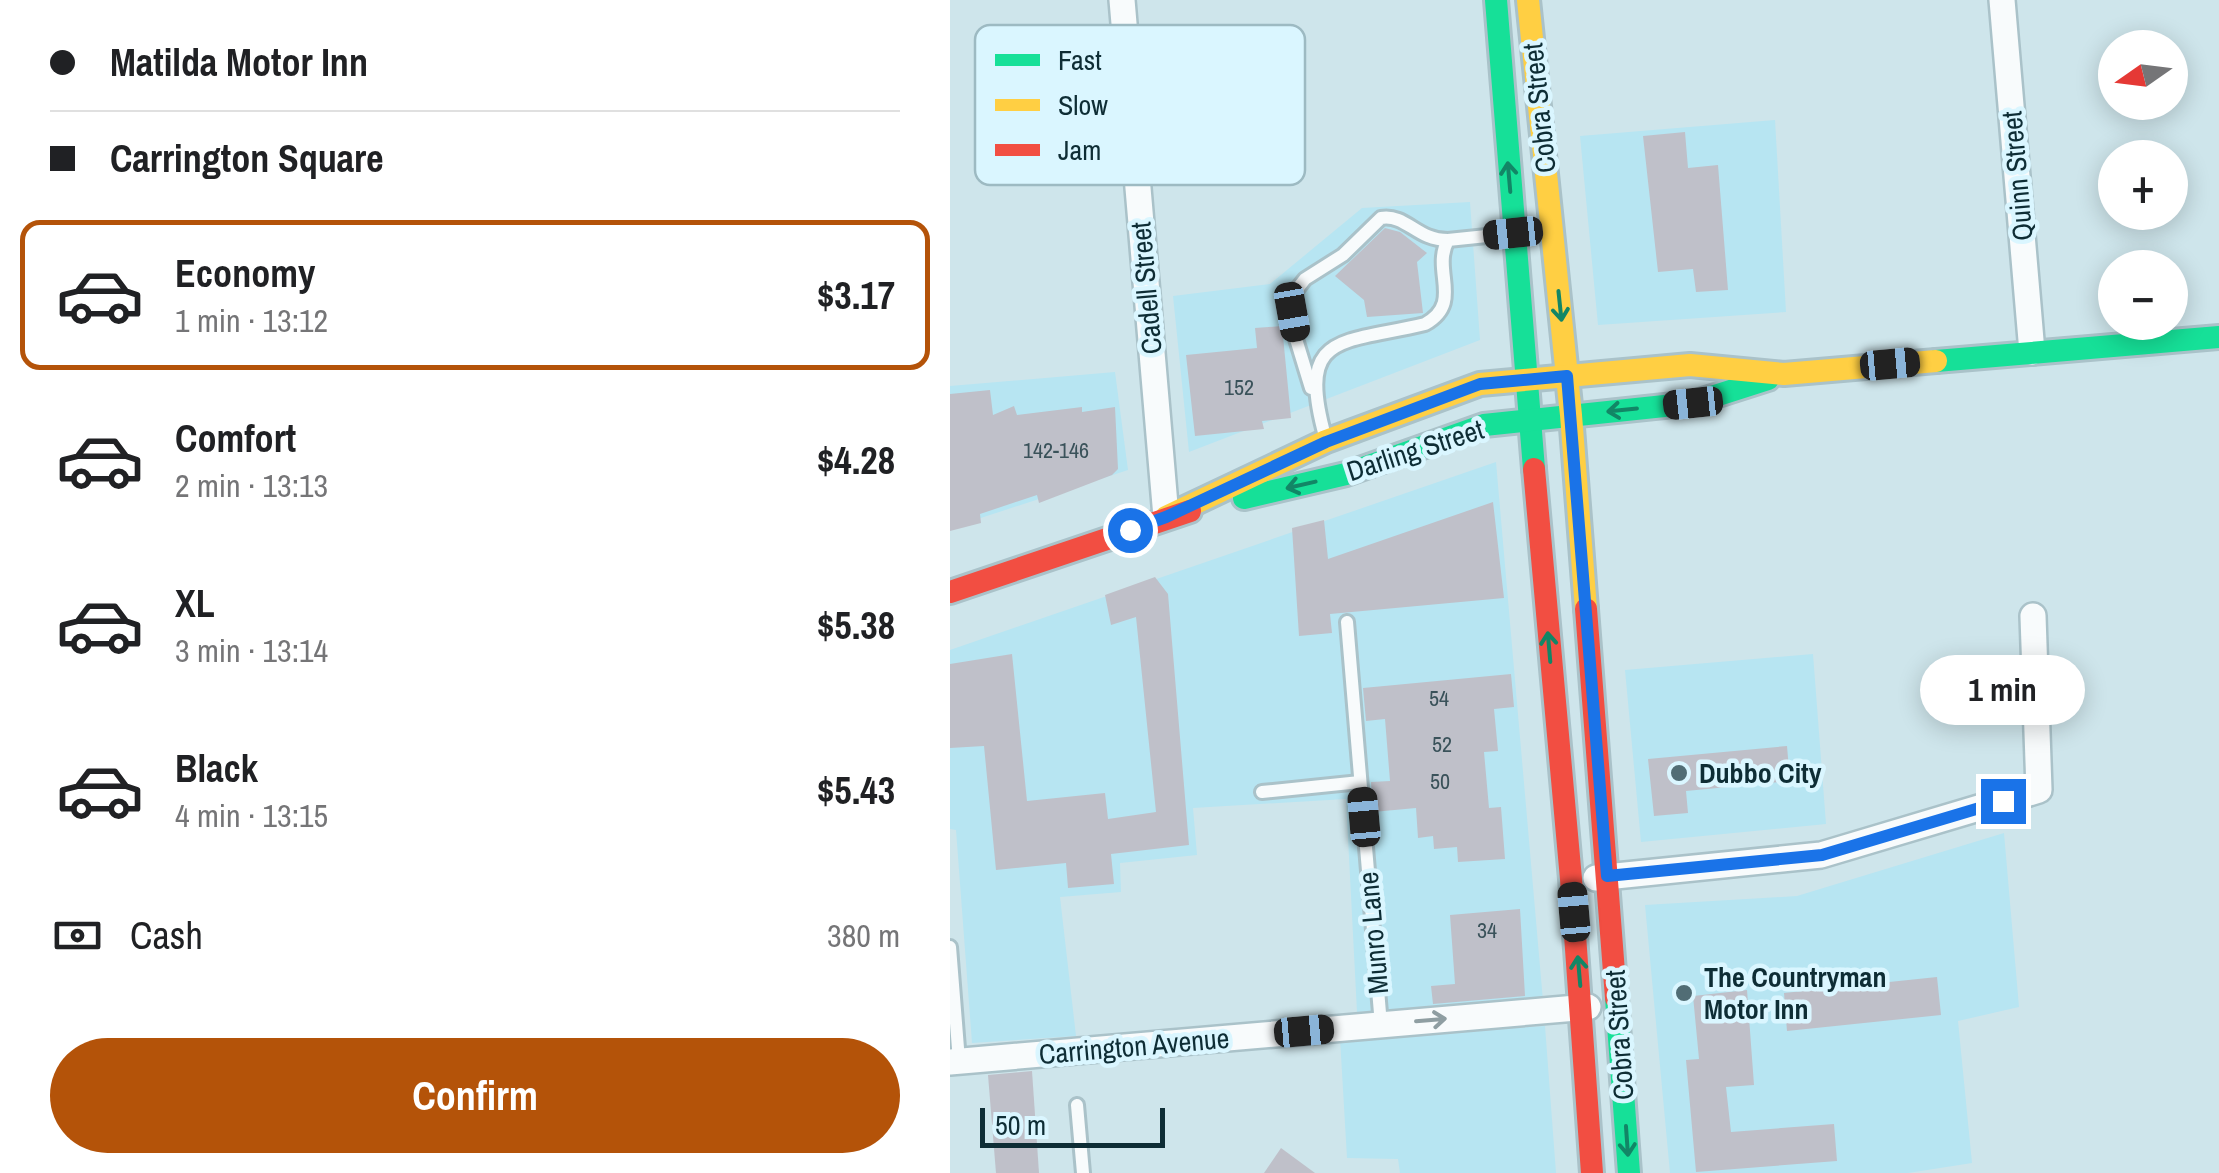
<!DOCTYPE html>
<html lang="en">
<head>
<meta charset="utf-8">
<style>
	:root { --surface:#fff; --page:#f6f6f6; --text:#202124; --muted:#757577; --line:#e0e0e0; --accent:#b45309 }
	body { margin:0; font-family:"Archivo Narrow",sans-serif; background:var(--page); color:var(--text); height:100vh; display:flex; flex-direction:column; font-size:38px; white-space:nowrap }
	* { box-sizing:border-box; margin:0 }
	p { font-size:32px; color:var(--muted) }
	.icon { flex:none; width:55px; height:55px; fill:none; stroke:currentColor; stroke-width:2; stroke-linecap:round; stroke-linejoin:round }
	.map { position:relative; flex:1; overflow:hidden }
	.sheet { display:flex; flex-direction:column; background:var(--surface); width:950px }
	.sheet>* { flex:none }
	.banner { display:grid; align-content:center; height:220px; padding:0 50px; background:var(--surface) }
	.needle { width:65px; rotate:256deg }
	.tools { position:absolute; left:1148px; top:30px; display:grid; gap:20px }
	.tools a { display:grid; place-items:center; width:90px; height:90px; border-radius:50%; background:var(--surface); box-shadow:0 5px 25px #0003; font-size:50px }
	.scale { position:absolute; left:30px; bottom:25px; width:185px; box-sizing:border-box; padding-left:10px; border:5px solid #0e2d35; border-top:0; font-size:28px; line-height:35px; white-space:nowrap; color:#0e2d35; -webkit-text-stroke:8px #daf6ff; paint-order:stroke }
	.end { position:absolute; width:45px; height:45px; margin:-22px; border:12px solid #1a73e8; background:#fff; box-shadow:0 0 0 5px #fff }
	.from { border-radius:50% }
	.bubble { position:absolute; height:70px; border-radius:35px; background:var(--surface); box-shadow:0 5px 25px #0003; font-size:32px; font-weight:800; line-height:70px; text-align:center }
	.car { position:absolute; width:30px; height:60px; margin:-30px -15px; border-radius:12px; box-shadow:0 0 8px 2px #0007; background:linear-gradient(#222 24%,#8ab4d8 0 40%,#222 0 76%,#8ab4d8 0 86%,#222 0) }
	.banner b { display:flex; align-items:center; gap:35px; height:95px; font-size:38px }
	.banner b+b { border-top:2px solid var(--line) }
	.banner i { width:25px; height:25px; background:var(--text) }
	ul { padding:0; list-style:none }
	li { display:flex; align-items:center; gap:30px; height:150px; margin:0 20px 15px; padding:0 30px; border:5px solid transparent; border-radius:20px }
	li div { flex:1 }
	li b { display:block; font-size:38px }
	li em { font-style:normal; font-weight:800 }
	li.active { border-color:var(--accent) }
	li>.icon { width:90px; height:90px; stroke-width:1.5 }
	.pay { display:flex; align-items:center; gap:25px; height:110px; padding:0 50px; font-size:38px }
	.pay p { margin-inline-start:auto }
	.action { display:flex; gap:20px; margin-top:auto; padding:20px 50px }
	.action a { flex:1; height:115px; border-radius:60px; background:var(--accent); color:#fff; font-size:40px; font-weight:800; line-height:115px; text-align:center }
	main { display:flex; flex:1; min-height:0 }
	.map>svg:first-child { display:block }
</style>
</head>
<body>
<main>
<section class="sheet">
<div class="banner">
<b><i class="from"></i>Matilda Motor Inn</b>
<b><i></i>Carrington Square</b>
</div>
<ul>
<li class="active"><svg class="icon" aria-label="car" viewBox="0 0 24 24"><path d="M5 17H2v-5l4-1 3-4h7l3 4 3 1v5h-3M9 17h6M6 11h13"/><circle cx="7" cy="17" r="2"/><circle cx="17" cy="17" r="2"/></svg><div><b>Economy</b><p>1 min · 13:12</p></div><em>$3.17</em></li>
<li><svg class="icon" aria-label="car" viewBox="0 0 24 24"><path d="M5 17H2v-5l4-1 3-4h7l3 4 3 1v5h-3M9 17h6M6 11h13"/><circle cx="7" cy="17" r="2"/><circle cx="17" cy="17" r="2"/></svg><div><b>Comfort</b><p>2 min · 13:13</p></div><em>$4.28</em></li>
<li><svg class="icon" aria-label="car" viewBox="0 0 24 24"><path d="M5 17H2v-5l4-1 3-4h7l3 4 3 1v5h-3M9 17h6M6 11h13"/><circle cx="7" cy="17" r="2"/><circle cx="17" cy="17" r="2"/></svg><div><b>XL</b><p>3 min · 13:14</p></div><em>$5.38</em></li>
<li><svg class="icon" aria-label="car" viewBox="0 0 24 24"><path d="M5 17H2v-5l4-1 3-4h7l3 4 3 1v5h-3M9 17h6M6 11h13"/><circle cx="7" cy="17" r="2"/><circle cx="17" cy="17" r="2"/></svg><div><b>Black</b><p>4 min · 13:15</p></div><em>$5.43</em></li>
</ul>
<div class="pay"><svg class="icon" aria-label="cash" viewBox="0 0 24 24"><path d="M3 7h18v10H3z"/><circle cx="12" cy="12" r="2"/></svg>Cash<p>380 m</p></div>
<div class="action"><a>Confirm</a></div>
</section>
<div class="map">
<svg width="1269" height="1173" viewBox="0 0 1269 1173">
	<rect width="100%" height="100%" fill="#cee5eb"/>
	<g fill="#b7e5f2">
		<path d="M825,120L836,312L648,325L630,136Z"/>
		<path d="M520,202L530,340L239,452L223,296L320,284L412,208Z"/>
		<path d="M165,372L178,470L0,528V386Z"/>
		<path d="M546,462L593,1001L407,1012L396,799L243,808L247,855L170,863L171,892L110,897L126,1036L22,1043L6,830L0,829V650Z"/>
		<path d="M863,654L876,824L691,842L675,670Z"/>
		<path d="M1054,833L1069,1007L1008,1021L1022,1163L958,1173H720L695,905L847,896Z"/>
		<path d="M595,1026L606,1173H450L448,1159L397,1158L390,1038Z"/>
	</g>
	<g fill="#bfc0c9">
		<path d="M735,132L738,168L768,165L778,290L746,292L743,269L708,272L693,136Z"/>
		<path d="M435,228L450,232L477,253L467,262L473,313L417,317L414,300L385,276Z"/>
		<path d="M332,326L341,418L312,421L314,429L245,436L236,355L307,348L305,328Z"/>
		<path d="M40,390L43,415L64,406L67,415L132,407V412L165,407L168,469L162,475L89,503L87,495L30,514L31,523L0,531V394Z"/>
		<path d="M543,502L554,598L380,614L382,633L349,636L342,528L374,520L378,559Z"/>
		<path d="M205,577L218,594L239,845L161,854L164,884L118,888L116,863L46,870L34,746L0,748V664L62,654L77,801L155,793L158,819L206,812L186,617L161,625L155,595Z"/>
		<path d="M561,674L564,707L544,709L548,751L534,752L539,808L551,807L555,859L508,862L507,847L484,849L483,836L468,838L466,808L423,812L421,782L440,781L435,719L416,721L413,688Z"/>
		<path d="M837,746L840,781L736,791L738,813L704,816L698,759Z"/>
		<path d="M570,909L575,996L483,1004L481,986L505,984L500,915Z"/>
		<path d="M987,977L991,1015L837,1031L834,993Z"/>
		<path d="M797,990L804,1085L776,1087L781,1132L884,1124L887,1161L746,1172L736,1060L749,1059L743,996Z"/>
		<path d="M82,1071L89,1173H46L38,1075Z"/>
		<path d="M331,1148L365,1173H314Z"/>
	</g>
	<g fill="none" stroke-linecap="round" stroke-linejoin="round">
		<g stroke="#aac2c9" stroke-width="18">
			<g id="lane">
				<path d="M361,388L346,339L342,312L344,293L355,279L393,255L431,218C457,214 466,240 498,240"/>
				<path d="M375,436C346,331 392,344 475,324C514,302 481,271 498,240L556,234"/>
				<path d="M397,622L431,1025"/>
				<path d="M312,792L410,782"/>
				<path d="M0,947L9,1061"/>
				<path d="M127,1105L133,1173"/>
			</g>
		</g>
		<g stroke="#aac2c9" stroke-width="30">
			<g id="street">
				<path d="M172,0L216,517"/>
				<path d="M1052,0L1082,352"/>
				<path d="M646,878L871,855L1089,790L1083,616"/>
				<path d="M0,1062L638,1007"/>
			</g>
		</g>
		<g stroke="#aac2c9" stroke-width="28">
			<g id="fast">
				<path d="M546,0L584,469"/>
				<path d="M986,361L1269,337"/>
				<path d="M294,498L396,474L534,425L743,403L818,379"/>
				<path d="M666,998L679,1173"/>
			</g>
		</g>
		<g stroke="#aac2c9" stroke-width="28">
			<g id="slow">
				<path d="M578,0L621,415L636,609"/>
				<path d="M216,517L376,441L530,384L740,365L834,374L986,361"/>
			</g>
		</g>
		<g stroke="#aac2c9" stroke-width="28">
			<g id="jam">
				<path d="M584,469L621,879L642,1173"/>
				<path d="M0,592L240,511"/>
				<path d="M636,609L666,998"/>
			</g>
		</g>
		<use href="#lane" stroke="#f8fbfc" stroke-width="12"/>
		<use href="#street" stroke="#f8fbfc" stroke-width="25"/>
		<use href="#fast" stroke="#16e098" stroke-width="22"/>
		<use href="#slow" stroke="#ffcf43" stroke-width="22"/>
		<use href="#jam" stroke="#f24e42" stroke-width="22"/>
	</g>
	<defs><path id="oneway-shaft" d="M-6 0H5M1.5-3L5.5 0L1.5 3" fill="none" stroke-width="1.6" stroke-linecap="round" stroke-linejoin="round" transform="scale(2.5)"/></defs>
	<g stroke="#128666">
		<use href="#oneway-shaft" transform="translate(559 177) rotate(-95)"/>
		<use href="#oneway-shaft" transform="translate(610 306) rotate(84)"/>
		<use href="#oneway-shaft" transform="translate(672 410) rotate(174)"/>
		<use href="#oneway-shaft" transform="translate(351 485) rotate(167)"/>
		<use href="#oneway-shaft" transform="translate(599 647) rotate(-95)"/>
		<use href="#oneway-shaft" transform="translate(629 971) rotate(-95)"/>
		<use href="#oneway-shaft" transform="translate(677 1141) rotate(86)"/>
	</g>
	<use stroke="#8f9ea2" href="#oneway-shaft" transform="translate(481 1020) rotate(-5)"/>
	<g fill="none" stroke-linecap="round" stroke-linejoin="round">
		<path stroke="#1a73e8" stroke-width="12" d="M180,530L216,517L376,442L530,384L617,376L657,876L872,855L1053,801"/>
	</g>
	<g fill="#516d75" stroke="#daf6ff" stroke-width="4">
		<circle cx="729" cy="773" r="10"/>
		<circle cx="734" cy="993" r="10"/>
	</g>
	<g text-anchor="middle" stroke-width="9" stroke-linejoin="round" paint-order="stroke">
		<g font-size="22" fill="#3a525a">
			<text x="289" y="395">152</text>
			<text x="106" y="458">142-146</text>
			<text x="489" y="706">54</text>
			<text x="492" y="752">52</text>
			<text x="490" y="789">50</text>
			<text x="537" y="938">34</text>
		</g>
		<g font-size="28" fill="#0e2d35" stroke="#daf6ff">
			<text transform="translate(589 108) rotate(-96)" y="10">Cobra Street</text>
			<text transform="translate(1067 176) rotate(-95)" y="10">Quinn Street</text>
			<text transform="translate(196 288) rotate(-95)" y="10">Cadell Street</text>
			<text transform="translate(465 450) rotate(-18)" y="10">Darling Street</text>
			<text transform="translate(423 933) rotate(-95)" y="10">Munro Lane</text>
			<text transform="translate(669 1035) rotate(-94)" y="10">Cobra Street</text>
			<text transform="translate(184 1046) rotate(-5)" y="10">Carrington Avenue</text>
		</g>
		<g font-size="28" font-weight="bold" fill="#0e2d35" stroke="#daf6ff" text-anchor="start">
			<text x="749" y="783">Dubbo City</text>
			<text x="754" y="987">The Countryman<tspan x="754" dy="32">Motor Inn</tspan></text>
		</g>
	</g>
	<rect x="25" y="25" width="330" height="160" rx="15" fill="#daf6ff" stroke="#9dbac2" stroke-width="2.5"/>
	<rect x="45" y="54" width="45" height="12" fill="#16e098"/>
	<rect x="45" y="99" width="45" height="12" fill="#ffcf43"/>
	<rect x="45" y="144" width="45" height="12" fill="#f24e42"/>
	<g font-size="28" fill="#0e2d35">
		<text x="108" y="70">Fast</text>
		<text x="108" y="115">Slow</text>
		<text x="108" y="160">Jam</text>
	</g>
</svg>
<div class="tools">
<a><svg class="needle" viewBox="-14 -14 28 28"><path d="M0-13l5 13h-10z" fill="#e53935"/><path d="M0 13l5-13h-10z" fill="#757577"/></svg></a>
<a>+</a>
<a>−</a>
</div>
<div class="scale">50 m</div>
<i class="end from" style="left:180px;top:530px"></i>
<i class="end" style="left:1053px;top:801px"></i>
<div class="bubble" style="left:970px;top:655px;width:165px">1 min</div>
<i class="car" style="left:563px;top:233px;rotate:264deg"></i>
<i class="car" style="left:342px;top:312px;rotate:170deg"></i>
<i class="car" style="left:940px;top:364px;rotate:85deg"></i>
<i class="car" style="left:743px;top:403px;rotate:264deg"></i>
<i class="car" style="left:414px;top:817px;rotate:355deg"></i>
<i class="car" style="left:624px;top:912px;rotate:355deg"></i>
<i class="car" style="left:354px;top:1031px;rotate:85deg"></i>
</div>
</main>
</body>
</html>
